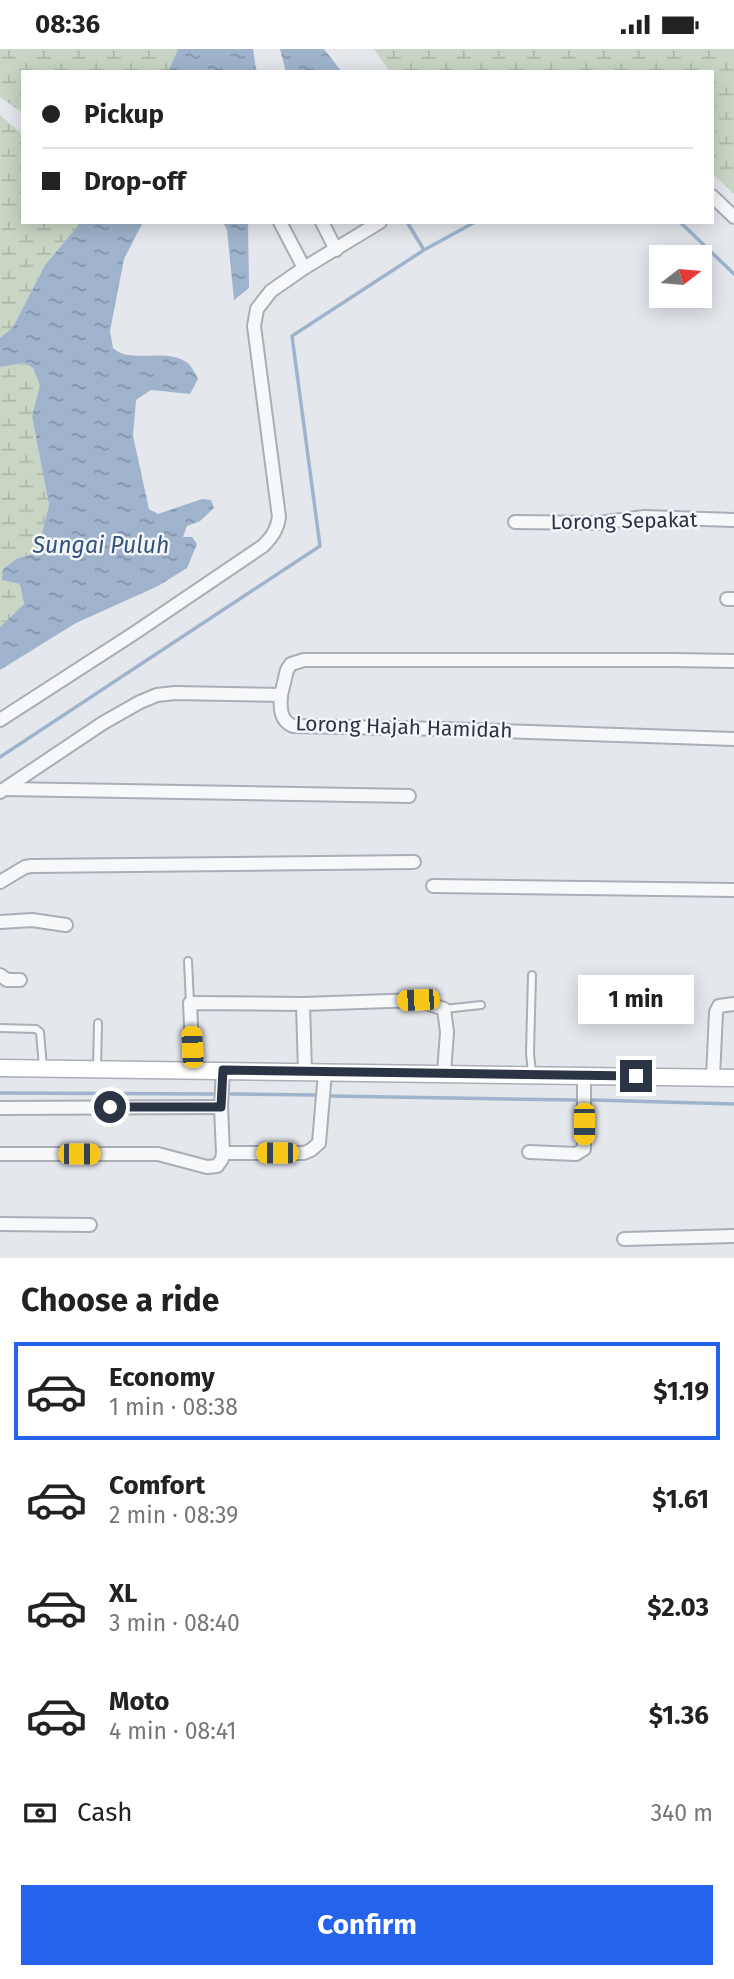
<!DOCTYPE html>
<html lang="en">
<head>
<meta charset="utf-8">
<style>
	:root { --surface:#fff; --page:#f2f2f2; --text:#222; --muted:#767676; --line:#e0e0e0; --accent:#2563eb }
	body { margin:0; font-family:"Fira Sans",sans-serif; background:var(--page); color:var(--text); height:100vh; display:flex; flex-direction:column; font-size:26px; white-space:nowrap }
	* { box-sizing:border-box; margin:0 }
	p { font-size:23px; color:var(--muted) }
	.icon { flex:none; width:38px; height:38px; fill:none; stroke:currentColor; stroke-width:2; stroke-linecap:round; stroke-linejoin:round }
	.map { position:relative; height:1209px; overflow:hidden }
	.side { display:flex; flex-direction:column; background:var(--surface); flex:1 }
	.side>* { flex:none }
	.guide { position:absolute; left:21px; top:21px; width:693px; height:154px; border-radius:0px; box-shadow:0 4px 18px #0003; display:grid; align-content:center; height:154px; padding:0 21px; background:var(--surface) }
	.needle { width:46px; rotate:74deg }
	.fabs { position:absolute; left:649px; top:196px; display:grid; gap:14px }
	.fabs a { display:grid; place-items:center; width:63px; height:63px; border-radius:0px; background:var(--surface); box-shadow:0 4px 18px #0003; font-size:35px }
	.end { position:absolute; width:32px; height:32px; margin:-16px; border:9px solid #2b3445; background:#fff; box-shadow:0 0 0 4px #fff }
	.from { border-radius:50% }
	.bubble { position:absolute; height:49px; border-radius:0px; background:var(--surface); box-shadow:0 4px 18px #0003; font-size:23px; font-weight:700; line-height:49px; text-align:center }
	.car { position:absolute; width:21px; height:42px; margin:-21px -10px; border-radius:9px; box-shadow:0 0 5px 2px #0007; background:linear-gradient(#f5c518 24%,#345 0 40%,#f5c518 0 76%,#345 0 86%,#f5c518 0) }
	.guide b { display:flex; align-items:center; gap:24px; height:66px; font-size:26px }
	.guide b+b { border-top:2px solid var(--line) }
	.guide i { width:18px; height:18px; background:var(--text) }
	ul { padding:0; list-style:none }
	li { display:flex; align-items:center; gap:21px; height:98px; margin:0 14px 10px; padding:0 7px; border:4px solid transparent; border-radius:0px }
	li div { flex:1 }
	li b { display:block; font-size:26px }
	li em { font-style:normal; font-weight:700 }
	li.selected { border-color:var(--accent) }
	li>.icon { width:63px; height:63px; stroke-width:1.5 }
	h2 { padding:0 21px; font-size:32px; line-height:84px }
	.pay { display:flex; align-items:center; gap:18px; height:77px; padding:0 21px; font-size:26px }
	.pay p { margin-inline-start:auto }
	.button { display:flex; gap:14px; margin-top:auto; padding:14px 21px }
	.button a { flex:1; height:80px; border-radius:0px; background:var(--accent); color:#fff; font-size:28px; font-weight:700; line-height:80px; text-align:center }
	.status { display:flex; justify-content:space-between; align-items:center; height:49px; padding:0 35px; background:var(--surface); direction:ltr }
	.status svg { height:19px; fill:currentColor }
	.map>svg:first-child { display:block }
</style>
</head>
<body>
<div class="status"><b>08:36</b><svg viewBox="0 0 49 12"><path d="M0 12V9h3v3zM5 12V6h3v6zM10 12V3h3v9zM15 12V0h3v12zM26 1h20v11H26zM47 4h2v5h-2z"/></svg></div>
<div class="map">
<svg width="734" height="1209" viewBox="0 0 734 1209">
	<defs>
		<pattern id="wetland-marsh" width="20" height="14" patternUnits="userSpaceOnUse" patternTransform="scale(1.75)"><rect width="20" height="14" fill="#c9d6c5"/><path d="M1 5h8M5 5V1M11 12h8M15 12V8" fill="none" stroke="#adb8ab"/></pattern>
		<pattern id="water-ripples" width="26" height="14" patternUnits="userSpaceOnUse" patternTransform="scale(1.75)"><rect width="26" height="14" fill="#9fb4cc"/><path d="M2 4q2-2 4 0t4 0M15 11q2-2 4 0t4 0" fill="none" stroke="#8293a7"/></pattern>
	</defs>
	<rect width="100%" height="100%" fill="#e4e7ec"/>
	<g fill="url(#wetland-marsh)">
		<path d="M0,0H178L168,23H23V64L0,48Z"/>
		<path d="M374,0H734V145L712,124V23H390Z"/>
		<path d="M0,66L23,86V173H81L45,216L13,278L0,289Z"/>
		<path d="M25,314L33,319L40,337L32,367L49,456L37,504L18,509L24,555L0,578V318Z"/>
	</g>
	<g fill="url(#water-ripples)">
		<path d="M178,0H253L256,20L260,23H168Z"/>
		<path d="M280,0H324L342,23H286Z"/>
		<path d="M81,173H143L124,210L110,282L113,299C131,316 167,297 189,315C192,319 196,325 198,330L190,345L151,341L136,351L133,387L149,460L158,465L202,450L211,451L214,459L200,472L187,477L183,488H192L197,495L187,519L158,537L76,574L0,621V578L24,555L20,535L2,531L3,520L18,509L37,504L49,456L32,367L40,337L33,319L25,314L0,318V289L13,278L45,216Z"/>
		<path d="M223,173H248L249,239L234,251L227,181Z"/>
	</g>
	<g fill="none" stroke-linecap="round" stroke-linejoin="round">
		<g stroke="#9fb4cc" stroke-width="3.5">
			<path d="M407,173L424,201"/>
			<path d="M680,173L734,225"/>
			<path d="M0,708L320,497L292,287L424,201L475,173"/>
			<path d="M0,1044L213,1045"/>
			<path d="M231,1045L314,1046"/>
			<path d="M332,1047L575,1051"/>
			<path d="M593,1051L734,1055"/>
		</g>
		<g stroke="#a9aeb7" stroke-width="10">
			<g id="lane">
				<path d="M188,912L190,954"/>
				<path d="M444,960L481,956"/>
				<path d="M0,979L36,980L40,983L43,1018"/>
				<path d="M97,1018L98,974"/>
				<path d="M532,1025L530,1004L532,926"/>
			</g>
		</g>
		<g stroke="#a9aeb7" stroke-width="16">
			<g id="street">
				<path d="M712,147L734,168"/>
				<path d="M280,173L304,219"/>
				<path d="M322,173L336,201"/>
				<path d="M515,473L599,474L644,468L734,471"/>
				<path d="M727,550H734"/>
				<path d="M281,646L287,621L291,615L304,611H672L734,612"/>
				<path d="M0,671L133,585L263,497C272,488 277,481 279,468L254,277L257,260L271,242L304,219L380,173"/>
				<path d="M5,740L409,747"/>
				<path d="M0,743L103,674L140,653L157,646L175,644L281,646C280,659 280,672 293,677L444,680L734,690"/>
				<path d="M0,833L25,818L31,817L414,813"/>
				<path d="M433,837L734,841"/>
				<path d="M0,873L32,871L66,876"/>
				<path d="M0,926L7,931H20"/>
				<path d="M193,1021L190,954L303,955"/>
				<path d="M305,1022L303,955L418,951L444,960L447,983L444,1024"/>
				<path d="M713,1028L716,963L719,957L734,955"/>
				<path d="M0,1059L221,1058"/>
				<path d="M529,1103L576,1105L584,1100V1026"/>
				<path d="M223,1104H304L311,1101L319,1094L325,1023"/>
				<path d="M0,1105H158L207,1118L217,1117L222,1110L223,1104L221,1058L223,1021"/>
				<path d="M0,1175L90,1176"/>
				<path d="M624,1190L734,1187"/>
			</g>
		</g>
		<g stroke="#a9aeb7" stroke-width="19">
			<path id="secondary" d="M0,1019L734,1029"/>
		</g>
		<use href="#lane" stroke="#f7f8fa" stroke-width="6"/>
		<use href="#street" stroke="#f7f8fa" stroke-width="12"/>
		<use href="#secondary" stroke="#fff" stroke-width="16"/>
	</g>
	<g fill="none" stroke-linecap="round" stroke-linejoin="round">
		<path stroke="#2b3445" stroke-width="9" d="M110,1058H221L223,1021L636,1027"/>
	</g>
	<g text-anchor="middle" stroke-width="5" stroke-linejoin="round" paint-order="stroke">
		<g font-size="21" fill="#2b3445" stroke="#f4f6f9">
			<text transform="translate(624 472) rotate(-1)" y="7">Lorong Sepakat</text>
			<text transform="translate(404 678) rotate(2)" y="7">Lorong Hajah Hamidah</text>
		</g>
		<g font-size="23" font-style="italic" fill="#34527a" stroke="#f4f6f9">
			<text x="101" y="504">Sungai Puluh</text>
		</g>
	</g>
</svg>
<div class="fabs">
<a><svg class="needle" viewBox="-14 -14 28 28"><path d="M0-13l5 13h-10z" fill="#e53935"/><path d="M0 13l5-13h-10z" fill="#767676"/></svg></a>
</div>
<i class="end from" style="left:110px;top:1058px"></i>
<i class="end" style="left:636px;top:1027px"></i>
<div class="bubble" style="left:578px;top:926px;width:116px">1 min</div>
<i class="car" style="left:418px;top:951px;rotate:268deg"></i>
<i class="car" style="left:192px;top:998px;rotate:357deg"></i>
<i class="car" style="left:584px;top:1075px;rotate:180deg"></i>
<i class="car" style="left:277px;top:1104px;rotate:270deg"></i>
<i class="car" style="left:79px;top:1105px;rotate:90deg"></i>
<div class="guide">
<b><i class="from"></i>Pickup</b>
<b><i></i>Drop-off</b>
</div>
</div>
<section class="side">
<h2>Choose a ride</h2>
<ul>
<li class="selected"><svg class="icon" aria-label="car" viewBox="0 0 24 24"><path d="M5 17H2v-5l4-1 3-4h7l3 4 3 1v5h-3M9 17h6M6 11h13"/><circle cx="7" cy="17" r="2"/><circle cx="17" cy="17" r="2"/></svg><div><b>Economy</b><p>1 min · 08:38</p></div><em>$1.19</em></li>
<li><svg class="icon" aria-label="car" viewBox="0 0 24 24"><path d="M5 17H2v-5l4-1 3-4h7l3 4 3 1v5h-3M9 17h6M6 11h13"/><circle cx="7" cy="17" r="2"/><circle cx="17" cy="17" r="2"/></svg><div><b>Comfort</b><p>2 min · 08:39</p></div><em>$1.61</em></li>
<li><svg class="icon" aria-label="car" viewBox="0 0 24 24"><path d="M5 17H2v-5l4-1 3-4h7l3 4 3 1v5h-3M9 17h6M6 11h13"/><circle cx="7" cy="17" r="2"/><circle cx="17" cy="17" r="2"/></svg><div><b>XL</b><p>3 min · 08:40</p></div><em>$2.03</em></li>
<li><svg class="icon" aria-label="car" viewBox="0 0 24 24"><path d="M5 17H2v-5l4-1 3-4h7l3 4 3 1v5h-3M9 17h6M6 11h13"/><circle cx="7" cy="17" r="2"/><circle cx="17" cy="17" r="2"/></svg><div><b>Moto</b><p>4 min · 08:41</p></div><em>$1.36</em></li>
</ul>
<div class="pay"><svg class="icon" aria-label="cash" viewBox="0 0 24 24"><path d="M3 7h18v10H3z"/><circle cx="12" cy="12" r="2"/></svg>Cash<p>340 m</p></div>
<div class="button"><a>Confirm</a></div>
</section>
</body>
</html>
